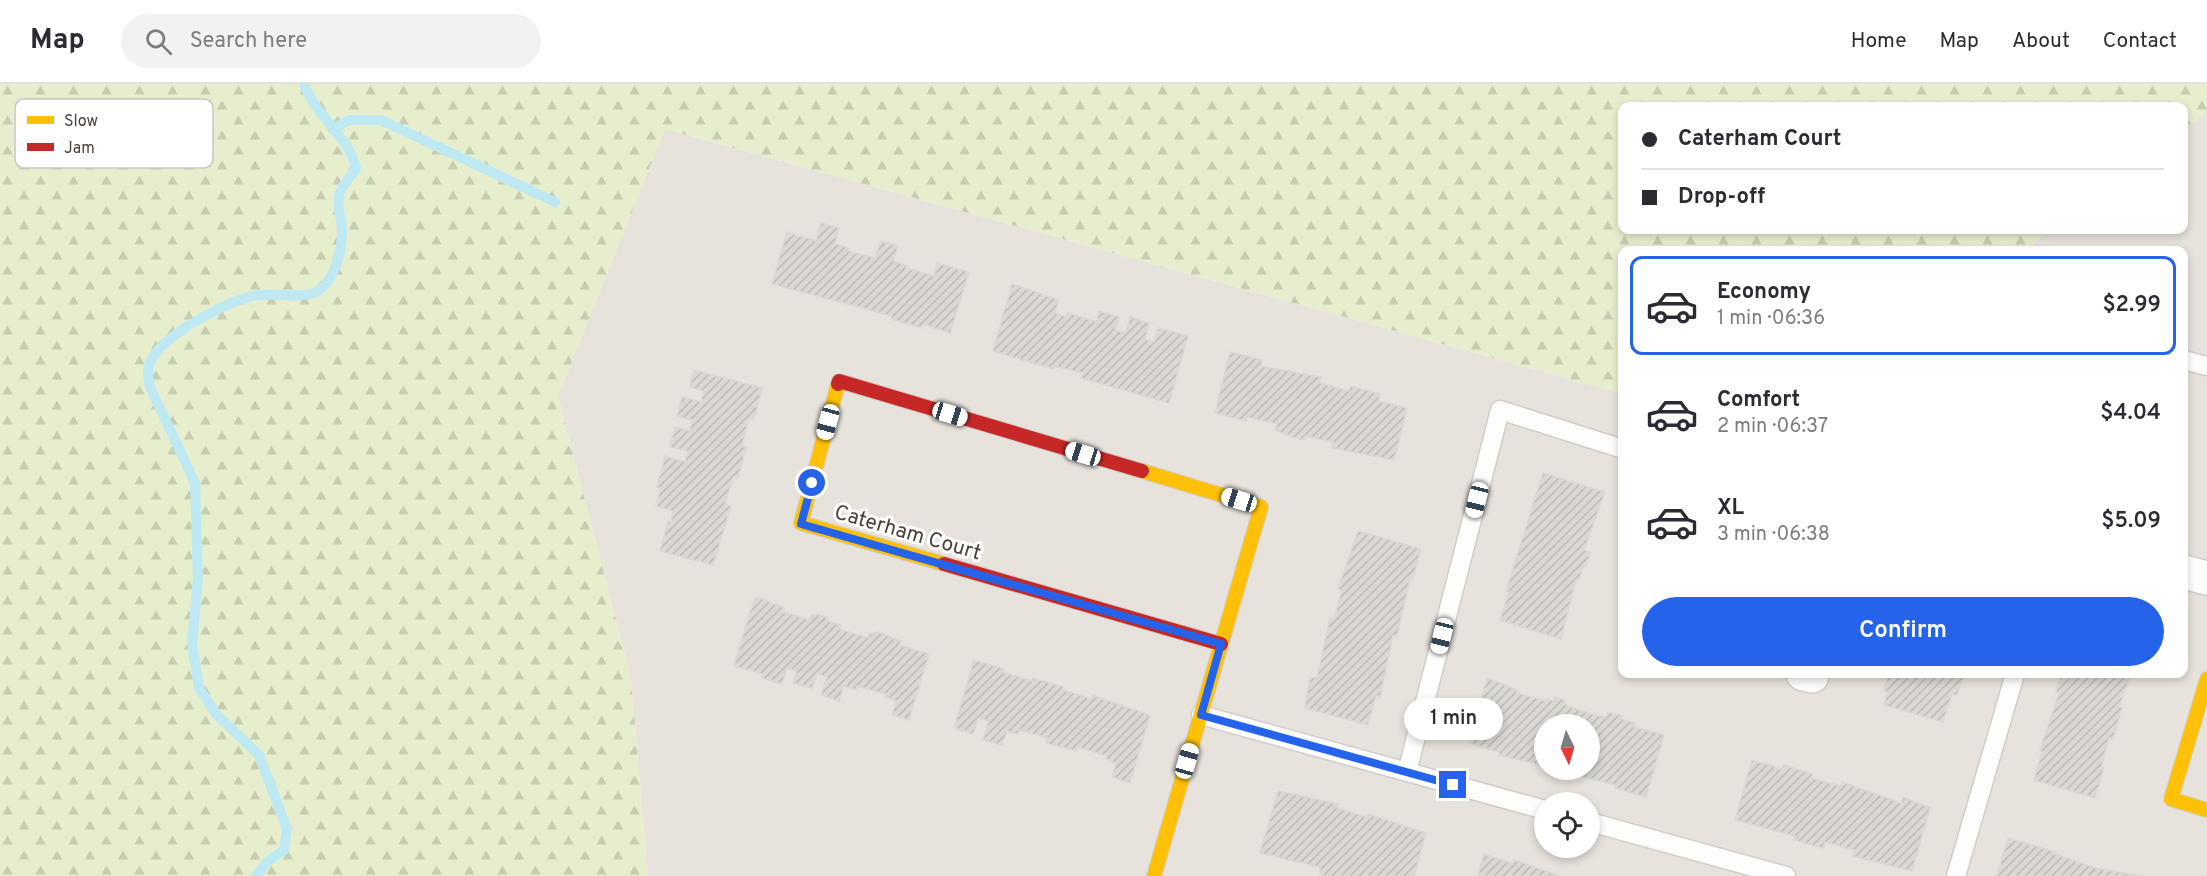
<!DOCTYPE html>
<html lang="en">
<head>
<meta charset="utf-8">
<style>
	:root { --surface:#fff; --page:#f2f2f3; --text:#2b2b33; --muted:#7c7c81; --line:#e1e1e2; --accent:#2563eb }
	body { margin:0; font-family:Overpass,sans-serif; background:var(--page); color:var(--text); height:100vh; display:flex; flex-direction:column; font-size:22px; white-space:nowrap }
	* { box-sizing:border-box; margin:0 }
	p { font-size:20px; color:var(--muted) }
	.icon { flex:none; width:33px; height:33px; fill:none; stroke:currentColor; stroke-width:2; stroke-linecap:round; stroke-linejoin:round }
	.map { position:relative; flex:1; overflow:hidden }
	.drawer { position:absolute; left:1618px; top:162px; width:570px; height:432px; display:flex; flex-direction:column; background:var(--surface); border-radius:12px; box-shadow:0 3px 9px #0003 }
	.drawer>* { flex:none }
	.top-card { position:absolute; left:1618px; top:18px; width:570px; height:132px; border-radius:12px; box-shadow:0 3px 9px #0003; display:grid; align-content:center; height:132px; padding:0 24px; background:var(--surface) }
	.needle { width:39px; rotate:175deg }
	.controls { position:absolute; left:1534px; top:630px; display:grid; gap:12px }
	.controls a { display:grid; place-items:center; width:66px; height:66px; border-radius:50%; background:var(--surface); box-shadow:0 3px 9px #0003; font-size:30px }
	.end { position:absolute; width:27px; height:27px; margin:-14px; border:8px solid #2563eb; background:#fff; box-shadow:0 0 0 3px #fff }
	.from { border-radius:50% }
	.bubble { position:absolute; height:42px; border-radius:21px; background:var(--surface); box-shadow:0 3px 9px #0003; font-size:20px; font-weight:600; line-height:42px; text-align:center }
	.car { position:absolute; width:18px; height:36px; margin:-18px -9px; border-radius:8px; box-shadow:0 0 4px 2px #0007; background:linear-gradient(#fff 24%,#345 0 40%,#fff 0 76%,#345 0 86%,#fff 0) }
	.top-card b { display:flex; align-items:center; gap:21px; height:57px; font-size:22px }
	.top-card b+b { border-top:2px solid var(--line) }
	.top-card i { width:15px; height:15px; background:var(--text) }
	ul { padding:10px 0 0; list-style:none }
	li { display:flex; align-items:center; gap:18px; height:99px; margin:0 12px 9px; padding:0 12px; border:3px solid transparent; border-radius:12px }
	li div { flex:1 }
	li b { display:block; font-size:22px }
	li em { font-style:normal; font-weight:600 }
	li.current { border-color:var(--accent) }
	li>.icon { width:54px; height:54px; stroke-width:1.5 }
	.primary-button { display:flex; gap:12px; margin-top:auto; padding:12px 24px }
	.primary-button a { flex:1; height:69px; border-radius:36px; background:var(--accent); color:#fff; font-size:24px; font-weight:600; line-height:69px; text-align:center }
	header { display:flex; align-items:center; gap:36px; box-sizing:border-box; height:84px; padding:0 30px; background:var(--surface); border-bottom:2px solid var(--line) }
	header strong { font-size:28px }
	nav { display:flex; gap:33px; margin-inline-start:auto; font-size:21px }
	.search { width:420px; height:54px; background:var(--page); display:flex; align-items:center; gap:15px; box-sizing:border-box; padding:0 21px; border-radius:33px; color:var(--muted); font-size:22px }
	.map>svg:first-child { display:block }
</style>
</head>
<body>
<header>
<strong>Map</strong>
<div class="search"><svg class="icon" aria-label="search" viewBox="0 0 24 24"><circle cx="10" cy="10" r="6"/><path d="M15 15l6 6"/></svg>Search here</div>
<nav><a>Home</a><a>Map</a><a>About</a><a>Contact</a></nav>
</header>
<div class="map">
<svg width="2207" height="792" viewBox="0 0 2207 792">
	<defs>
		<pattern id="forest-firs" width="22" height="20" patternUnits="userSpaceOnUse" patternTransform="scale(1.5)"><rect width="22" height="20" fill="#e7eece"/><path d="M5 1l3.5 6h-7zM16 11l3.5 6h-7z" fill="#c8cdb2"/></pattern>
		<pattern id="building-hatch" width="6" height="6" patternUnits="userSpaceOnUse" patternTransform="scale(1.5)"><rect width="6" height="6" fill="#dbd8d4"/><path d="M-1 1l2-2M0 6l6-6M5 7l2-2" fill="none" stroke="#bdbab7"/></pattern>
	</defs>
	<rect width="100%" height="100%" fill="#f3f1ee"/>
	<path fill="#e7e2db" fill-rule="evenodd" d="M2207,28V792H648L631,594L558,312L665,45L1623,310V590H2184V166H2024L2052,146H2184V46ZM1545,640H1590V686H1545ZM1545,718H1590V764H1545Z"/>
	<path fill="url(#forest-firs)" d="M0,0H2207V28L2184,46V22H1623V146H2052L2024,166H1623V310L665,45L558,312L631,594L648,792H0Z"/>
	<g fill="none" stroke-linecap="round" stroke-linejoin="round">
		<g stroke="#bee8f2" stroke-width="10">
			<path d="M332,45L349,36H381L555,118"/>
			<path d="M256,792L268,777L284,766L287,745L259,671L216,630L199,604L192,561L198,493L195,399L150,303C148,294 146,285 151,276C163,251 231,214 259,211C273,209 302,214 314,209C335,200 343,164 342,144C341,134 337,122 339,112C341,102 350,93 356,85C353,58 314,30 304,0"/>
		</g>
	</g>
	<g fill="url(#building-hatch)" stroke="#dcd7d4" stroke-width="1.5">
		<path d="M821,139L839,144L835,160L849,164L848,167L875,174L881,157L898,162L893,177L907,182L906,184L934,192L937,179L969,188L950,249L923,240L922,244L891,235L892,232L772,200L787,148L816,157Z"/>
		<path d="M1012,200L1059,216L1055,229L1067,233L1068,229L1097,238L1099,227L1119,233L1115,246L1126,249L1130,233L1149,239L1145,255L1154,258L1158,244L1188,252L1169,319L1081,294L1083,289L1054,282L1053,285L993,267Z"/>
		<path d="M1230,268L1262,276L1261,282L1321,293L1320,299L1349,307L1350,302L1380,310L1378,317L1407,324L1394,376L1332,364L1333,358L1305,352L1304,356L1292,353L1275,346L1277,340L1247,333L1246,337L1215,329Z"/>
		<path d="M694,286L762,304L754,335L749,334L742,362L746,364L738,394L733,393L725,420L731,422L713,481L660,467L668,437L671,438L673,427L656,422L661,404L657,403L665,372L685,378L688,367L670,363L675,343L690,347L692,336L677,332L682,313L701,318L704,307L690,303Z"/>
		<path d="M1543,389L1605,408L1584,466L1590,468L1586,483L1583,482L1579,496L1576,495L1561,555L1500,536L1509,508L1506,507Z"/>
		<path d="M1358,447L1421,465L1413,495L1410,494L1397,553L1393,551L1380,613L1376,611L1368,641L1305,624L1310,593L1317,594L1330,534L1334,535L1342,506L1338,505Z"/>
		<path d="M760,514L784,524L783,528L810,536L811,531L816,532L817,530L828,534L826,537L841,541L839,545L868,554L870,550L878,548L901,557L899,561L929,570L909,636L892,631L896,617L885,613L886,610L857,602L856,606L844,602L839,617L821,611L827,593L817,590L812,604L793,599L797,587L787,584L782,600L762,594L763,590L734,582L754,515Z"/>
		<path d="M974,576L1004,585L1003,588L1032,597L1033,594L1064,603L1062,606L1091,615L1092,611L1150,631L1130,699L1112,693L1116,679L1106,675L1107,672L1078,663L1076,667L1046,659L1048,654L1019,646L1018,650L1007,647L1002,661L983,656L989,637L978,634L973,650L954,644Z"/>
		<path d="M1889,590L1894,592L1964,590L1957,611L1952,610L1943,638L1884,621L1888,608L1883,607Z"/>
		<path d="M2061,590H2131L2119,623L2122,624L2113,655L2109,654L2101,683L2104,684L2095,714L2034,696L2042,667L2040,666L2059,609L2056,608Z"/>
		<path d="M1487,594L1517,606L1516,609L1547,617V615L1554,617L1555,613L1565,616L1564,620L1576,625L1606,634L1608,628L1622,632L1621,635L1635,639L1634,643L1664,651L1646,713L1615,704L1616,701L1557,687L1590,686V640H1545V682L1499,671V668L1469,659Z"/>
		<path d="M1752,676L1782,685L1784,681L1812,690L1811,694L1841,702L1842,698L1901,719L1903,713L1930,724L1912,787L1852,772L1854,766L1825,758L1823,764L1794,756L1795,752L1735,736Z"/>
		<path d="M1278,707L1338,720L1337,724L1367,733L1368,730L1426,749L1414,792H1326L1320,790V783L1260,769Z"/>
		<path d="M2008,754L2056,768L2055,770L2095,784L2143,792H1997Z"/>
		<path d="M1484,770L1513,780L1514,776L1560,792H1478Z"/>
	</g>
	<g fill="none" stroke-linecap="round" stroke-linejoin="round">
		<g stroke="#d0cdca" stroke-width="21">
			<g id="lane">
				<path d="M2184,276L2207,282"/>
				<path d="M1201,631L1545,726"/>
				<path d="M1407,688L1500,326L1623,365"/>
				<path d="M1590,738L1786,792"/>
				<path d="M1956,792L2015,590"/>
			</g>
		</g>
		<g stroke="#d0cdca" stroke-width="36">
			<g id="street">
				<path d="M2184,488L2207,494"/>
				<path d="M1803,590L1812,592V590"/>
			</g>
		</g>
		<g stroke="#d4cec6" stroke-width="16">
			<g id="slow">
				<path d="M838,300L801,439L944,480"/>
				<path d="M1142,387L1261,423L1154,792"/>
				<path d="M2207,595L2171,715L2207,726"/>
			</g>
		</g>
		<g stroke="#d4cec6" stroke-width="16">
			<g id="jam">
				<path d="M838,300L839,297L1142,387"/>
				<path d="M944,480L1221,560"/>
			</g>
		</g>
		<use href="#lane" stroke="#fdfdfc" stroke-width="18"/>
		<use href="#street" stroke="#fdfdfc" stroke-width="33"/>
		<use href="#slow" stroke="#ffc107" stroke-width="14"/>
		<use href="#jam" stroke="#c62828" stroke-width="14"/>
	</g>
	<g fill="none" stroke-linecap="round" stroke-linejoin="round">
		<path stroke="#2563eb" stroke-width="8" d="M812,399L801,440L1221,560L1201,631L1453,701"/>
	</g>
	<g text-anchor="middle" stroke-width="6" stroke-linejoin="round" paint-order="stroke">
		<g font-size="21" fill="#4b4038" stroke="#fff">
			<text transform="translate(908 448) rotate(16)" y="7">Caterham Court</text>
		</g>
	</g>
	<rect x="15" y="15" width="198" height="69" rx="9" fill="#fff" stroke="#c9c6c3" stroke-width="1.5"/>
	<rect x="27" y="32" width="27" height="8" fill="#ffc107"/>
	<rect x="27" y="59" width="27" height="8" fill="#c62828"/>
	<g font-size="16" fill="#4b4038">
		<text x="64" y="42">Slow</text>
		<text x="64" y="69">Jam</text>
	</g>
</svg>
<div class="controls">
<a><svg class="needle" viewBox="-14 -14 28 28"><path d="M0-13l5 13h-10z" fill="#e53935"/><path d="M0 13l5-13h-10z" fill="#7c7c81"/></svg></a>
<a><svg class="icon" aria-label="locate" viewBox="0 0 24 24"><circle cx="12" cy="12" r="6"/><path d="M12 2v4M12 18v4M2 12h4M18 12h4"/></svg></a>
</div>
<i class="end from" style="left:812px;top:399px"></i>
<i class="end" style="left:1453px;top:701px"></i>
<div class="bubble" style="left:1404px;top:614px;width:99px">1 min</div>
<i class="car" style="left:950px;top:330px;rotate:107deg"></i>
<i class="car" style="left:828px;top:338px;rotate:195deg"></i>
<i class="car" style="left:1083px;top:370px;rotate:287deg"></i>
<i class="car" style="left:1239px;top:416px;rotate:287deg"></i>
<i class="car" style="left:1477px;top:416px;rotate:194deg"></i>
<i class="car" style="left:1442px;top:552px;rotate:194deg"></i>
<i class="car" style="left:1187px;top:677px;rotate:16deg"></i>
<div class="top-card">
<b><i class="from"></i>Caterham Court</b>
<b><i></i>Drop-off</b>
</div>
<section class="drawer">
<ul>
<li class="current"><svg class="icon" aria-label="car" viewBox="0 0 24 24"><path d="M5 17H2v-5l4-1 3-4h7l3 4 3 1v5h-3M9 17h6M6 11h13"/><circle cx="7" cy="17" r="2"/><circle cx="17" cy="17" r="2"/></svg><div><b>Economy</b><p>1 min · 06:36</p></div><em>$2.99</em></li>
<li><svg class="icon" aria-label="car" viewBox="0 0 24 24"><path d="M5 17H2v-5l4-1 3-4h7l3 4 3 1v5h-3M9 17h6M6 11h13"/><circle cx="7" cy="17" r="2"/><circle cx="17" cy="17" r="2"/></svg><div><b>Comfort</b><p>2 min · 06:37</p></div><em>$4.04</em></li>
<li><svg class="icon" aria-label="car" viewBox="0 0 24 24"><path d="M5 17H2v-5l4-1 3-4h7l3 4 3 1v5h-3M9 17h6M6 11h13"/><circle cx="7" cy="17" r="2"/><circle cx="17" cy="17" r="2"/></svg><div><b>XL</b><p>3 min · 06:38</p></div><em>$5.09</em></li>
</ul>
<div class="primary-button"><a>Confirm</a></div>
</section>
</div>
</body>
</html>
